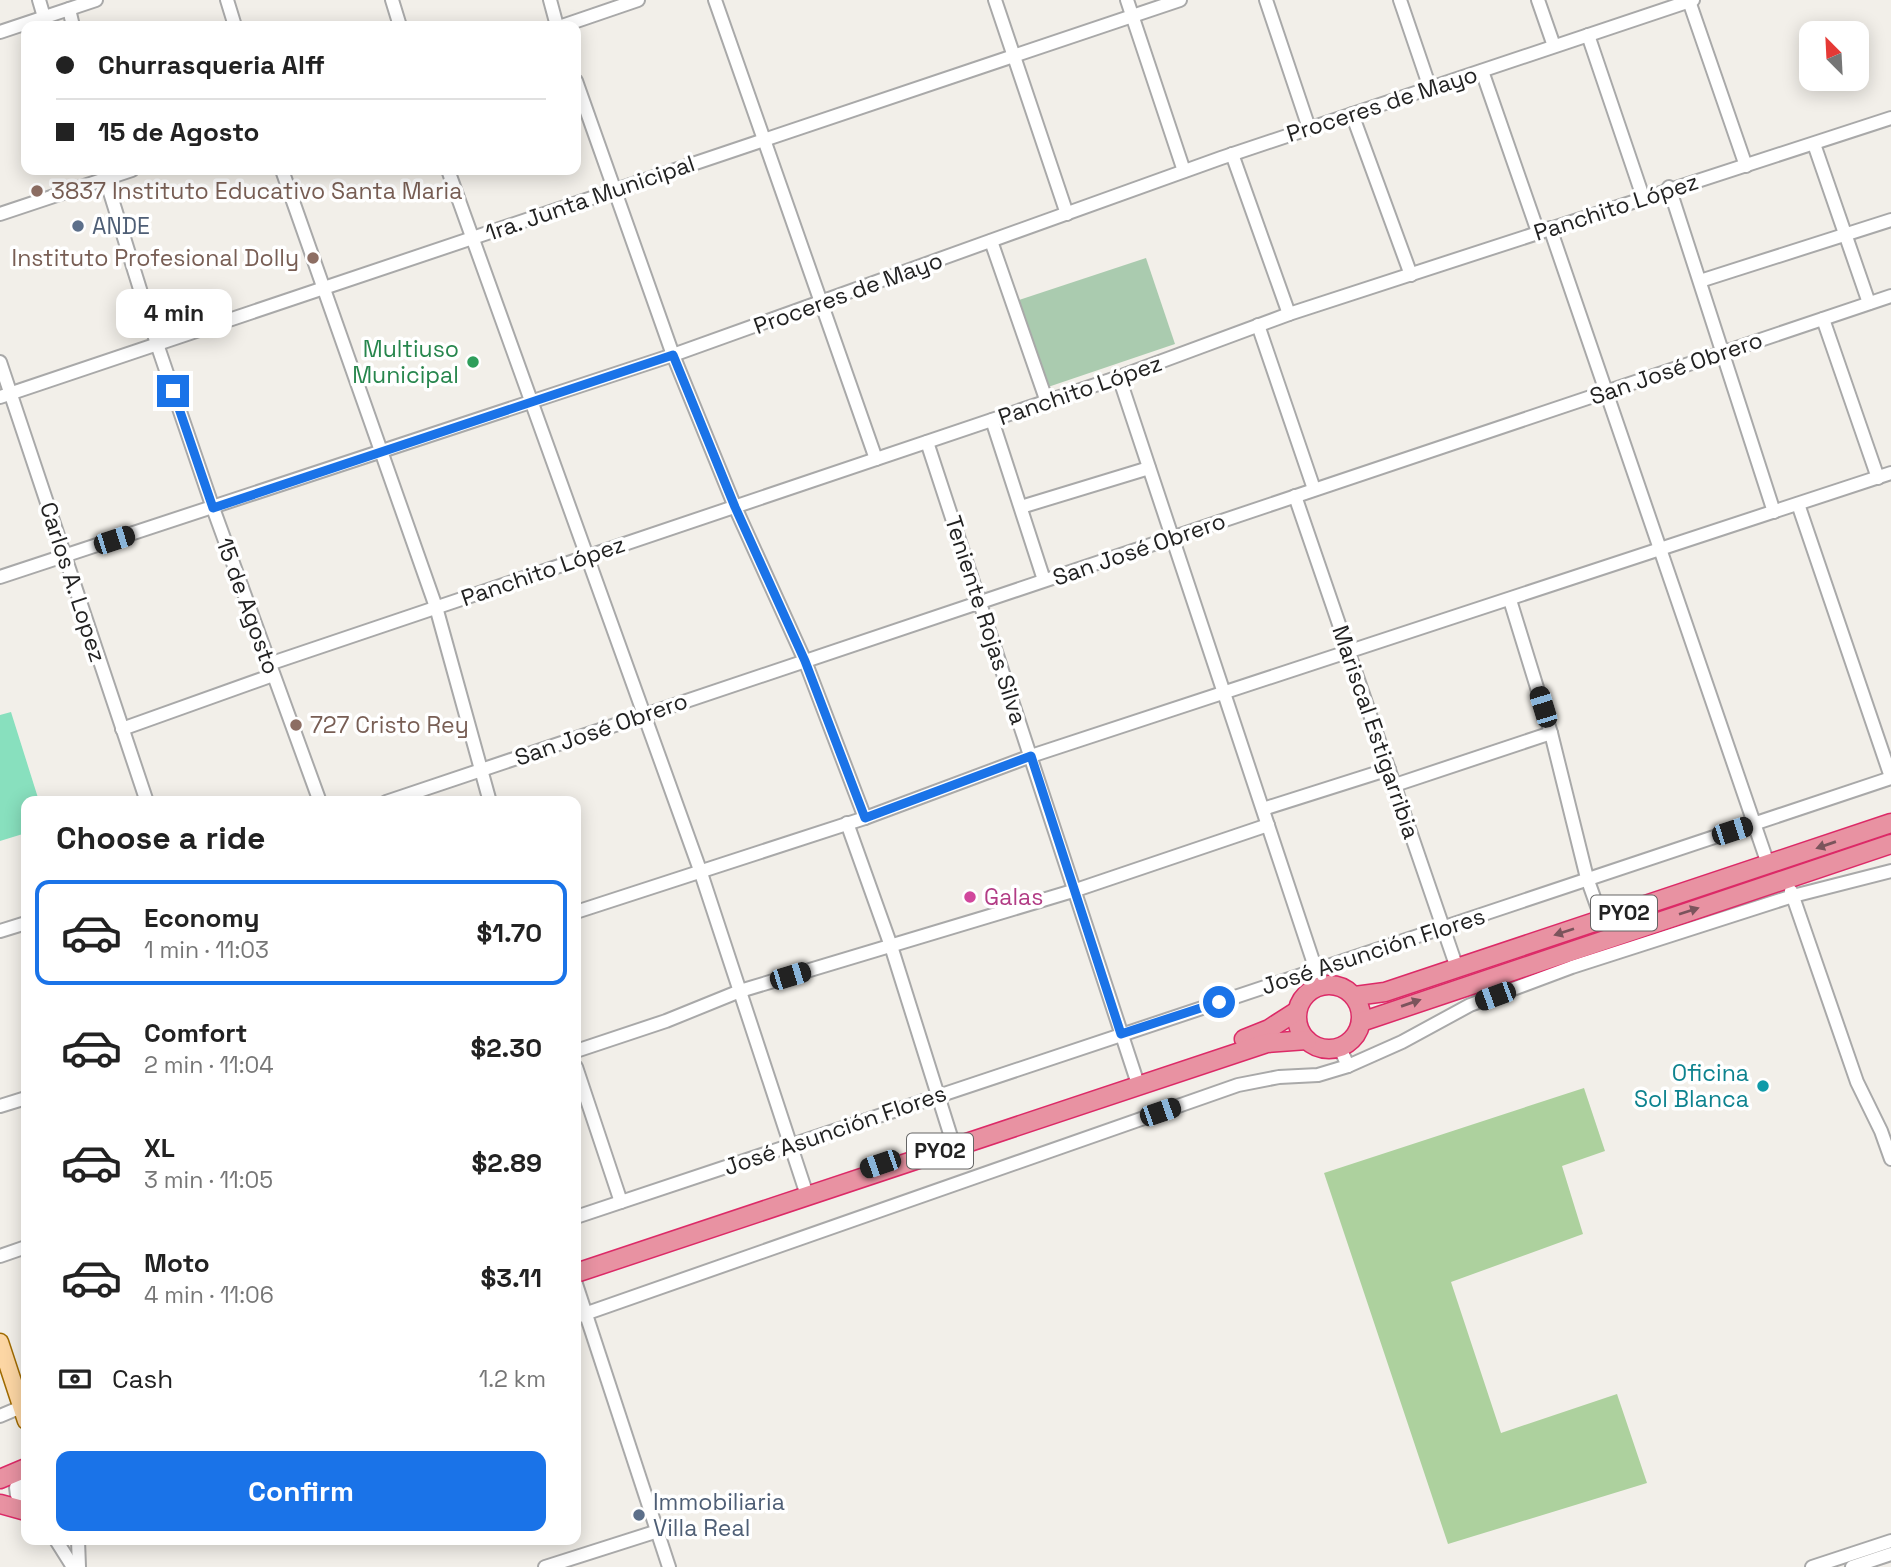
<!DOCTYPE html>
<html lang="en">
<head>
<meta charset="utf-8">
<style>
	:root { --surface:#fff; --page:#f6f6f6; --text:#222; --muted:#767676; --line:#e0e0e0; --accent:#1a73e8 }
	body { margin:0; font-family:"Space Grotesk",sans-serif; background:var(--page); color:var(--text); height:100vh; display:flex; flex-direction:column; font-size:26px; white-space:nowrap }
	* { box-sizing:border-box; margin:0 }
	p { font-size:23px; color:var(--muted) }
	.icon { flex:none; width:38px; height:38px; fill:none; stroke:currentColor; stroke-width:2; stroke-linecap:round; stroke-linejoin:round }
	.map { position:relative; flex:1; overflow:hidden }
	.details { position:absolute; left:21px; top:796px; width:560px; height:749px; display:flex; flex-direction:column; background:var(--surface); border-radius:14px; box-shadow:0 4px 18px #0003 }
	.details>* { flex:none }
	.top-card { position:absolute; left:21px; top:21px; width:560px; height:154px; border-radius:14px; box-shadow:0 4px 18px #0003; display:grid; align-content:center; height:154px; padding:0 35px; background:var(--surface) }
	.needle { width:46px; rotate:336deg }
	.controls { position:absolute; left:1799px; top:21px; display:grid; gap:14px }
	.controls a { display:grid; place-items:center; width:70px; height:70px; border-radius:14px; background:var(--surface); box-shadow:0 4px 18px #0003; font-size:35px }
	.end { position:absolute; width:32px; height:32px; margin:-16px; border:9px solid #1a73e8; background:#fff; box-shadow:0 0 0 4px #fff }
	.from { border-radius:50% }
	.bubble { position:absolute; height:49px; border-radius:14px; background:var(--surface); box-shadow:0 4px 18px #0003; font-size:23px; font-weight:700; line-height:49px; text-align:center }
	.car { position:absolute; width:21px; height:42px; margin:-21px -10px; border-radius:9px; box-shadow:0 0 5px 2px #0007; background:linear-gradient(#222 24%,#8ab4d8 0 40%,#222 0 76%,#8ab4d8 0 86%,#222 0) }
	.top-card b { display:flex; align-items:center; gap:24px; height:66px; font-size:26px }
	.top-card b+b { border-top:2px solid var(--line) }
	.top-card i { width:18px; height:18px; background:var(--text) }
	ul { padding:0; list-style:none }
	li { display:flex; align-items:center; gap:21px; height:105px; margin:0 14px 10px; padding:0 21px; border:4px solid transparent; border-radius:14px }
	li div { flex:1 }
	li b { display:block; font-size:26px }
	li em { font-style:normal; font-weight:700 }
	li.active { border-color:var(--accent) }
	li>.icon { width:63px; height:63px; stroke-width:1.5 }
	h2 { padding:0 35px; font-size:32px; line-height:84px }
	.pay { display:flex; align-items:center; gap:18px; height:77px; padding:0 35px; font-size:26px }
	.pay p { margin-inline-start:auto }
	.cta { display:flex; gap:14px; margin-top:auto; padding:14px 35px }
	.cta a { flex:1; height:80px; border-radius:14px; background:var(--accent); color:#fff; font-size:28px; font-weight:700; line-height:80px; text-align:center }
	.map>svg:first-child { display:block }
</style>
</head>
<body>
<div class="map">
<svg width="1891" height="1567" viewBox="0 0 1891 1567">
	<rect width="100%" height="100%" fill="#f2efe9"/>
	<path fill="#add19e" d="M1584,1088L1605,1151L1562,1166L1583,1234L1451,1282L1501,1433L1617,1394L1647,1483L1448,1544L1324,1173Z"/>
	<path fill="#aacbaf" d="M1146,258L1175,344L1048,387L1019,300Z"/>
	<path fill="#88e0be" d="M11,712L39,801L26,802V833L0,841V715Z"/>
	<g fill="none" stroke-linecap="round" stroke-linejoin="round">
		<g stroke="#a9a9a9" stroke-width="16">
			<g id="minor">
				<path d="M39,0L44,17"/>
				<path d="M227,0L235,26"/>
				<path d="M392,0L400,26"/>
				<path d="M550,0L557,26"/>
				<path d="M715,0L876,459"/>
				<path d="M995,0L1067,214"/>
				<path d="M1127,0L1184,171"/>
				<path d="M1266,0L1309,128"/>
				<path d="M1400,0L1430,88"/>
				<path d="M1538,0L1554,46"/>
				<path d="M1689,1L1746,166"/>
				<path d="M69,9L73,26"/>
				<path d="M562,26L638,0"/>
				<path d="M0,32L96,0"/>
				<path d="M1588,35L1643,197"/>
				<path d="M1482,71L1538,232"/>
				<path d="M576,81L673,355L735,507L805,661L865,818"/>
				<path d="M1352,114L1411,275"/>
				<path d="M1814,144L1869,303"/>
				<path d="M1232,154L1289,314"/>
				<path d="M103,170L157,344L213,508L320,802"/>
				<path d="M282,170L436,607L490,802"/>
				<path d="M448,170L700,870L805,1189"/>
				<path d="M1669,187L1774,512"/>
				<path d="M0,214L132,170"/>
				<path d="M1550,228L1768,864"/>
				<path d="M991,241L1047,402"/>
				<path d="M1700,281L1891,220"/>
				<path d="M1823,319L1878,478"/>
				<path d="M1258,325L1314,489"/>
				<path d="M0,362L147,802"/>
				<path d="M1119,377L1321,985"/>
				<path d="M0,397L1180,0"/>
				<path d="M992,420L1044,580"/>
				<path d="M927,442L1136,1078"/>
				<path d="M1295,496L1457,968"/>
				<path d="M1798,504L1891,777"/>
				<path d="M1021,507L1149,468"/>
				<path d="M0,577L673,355L1221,158L1693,0"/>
				<path d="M1510,600L1551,733L1587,878L1602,920"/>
				<path d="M269,664L1119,377L1289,314L1891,118"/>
				<path d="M122,729L273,675"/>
				<path d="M1395,785L1551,733"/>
				<path d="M386,802L1891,296"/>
				<path d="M1263,809L1389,769"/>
				<path d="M847,823L891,946L952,1140"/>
				<path d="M1791,891L1857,1082L1881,1131L1891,1159"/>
				<path d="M576,912L865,818L1031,756L1891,473"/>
				<path d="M0,931L26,923"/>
				<path d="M1340,1048L1348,1066"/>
				<path d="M576,1051L666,1021L740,991L1076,890L1268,825"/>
				<path d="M576,1067L621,1202"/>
				<path d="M0,1106L26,1098"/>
				<path d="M576,1217L1891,778"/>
				<path d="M0,1256L26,1247"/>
				<path d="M576,1284L669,1567"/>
				<path d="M576,1317L1238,1085L1279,1077L1318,1075L1348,1066L1402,1042L1470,1005L1572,967L1793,896L1891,871"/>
				<path d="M0,1416L26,1405"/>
				<path d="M26,1476L16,1487L17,1495L26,1507"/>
				<path d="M56,1540L73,1567"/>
				<path d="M78,1540L79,1567"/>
				<path d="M545,1567L658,1531"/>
				<path d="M1812,1567L1891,1541"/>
				<path d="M1852,1567L1891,1554"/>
			</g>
		</g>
		<g stroke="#a06b00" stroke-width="19">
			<path id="major" d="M0,1342L26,1421"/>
		</g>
		<g stroke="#dc2a67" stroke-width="21">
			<g id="highway">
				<circle cx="1329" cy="1017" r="32"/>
				<path d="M1355,996L1385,992L1891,823"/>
				<path d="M1361,1022L1891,844"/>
				<path d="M1244,1039L1269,1029L1297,1011"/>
				<path d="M576,1273L1267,1043L1307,1040"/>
				<path d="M0,1479L26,1468"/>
				<path d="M0,1504L26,1511"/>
			</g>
		</g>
		<use href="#minor" stroke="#fff" stroke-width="12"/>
		<use href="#major" stroke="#fcd6a4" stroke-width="16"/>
		<use href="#highway" stroke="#e892a2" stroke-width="18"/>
	</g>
	<defs><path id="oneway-solid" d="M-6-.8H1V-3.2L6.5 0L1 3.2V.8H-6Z" transform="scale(1.75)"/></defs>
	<g fill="#7b545c">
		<use href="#oneway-solid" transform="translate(1826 845) rotate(161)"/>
		<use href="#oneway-solid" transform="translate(1689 911) rotate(-18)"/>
		<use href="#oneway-solid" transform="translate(1564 932) rotate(162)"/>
		<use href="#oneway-solid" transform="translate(1411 1003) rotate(-19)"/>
	</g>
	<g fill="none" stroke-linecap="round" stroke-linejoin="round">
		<path stroke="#1a73e8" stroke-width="9" d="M173,391L213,508L673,355L735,507L805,661L865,818L1031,756L1121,1034L1219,1002"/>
	</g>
	<g fill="#8d6e63" stroke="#fff" stroke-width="2.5">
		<circle cx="37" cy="191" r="7"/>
		<circle cx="313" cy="258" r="7"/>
		<circle cx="296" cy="725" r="7"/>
	</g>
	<g fill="#5c6f8a" stroke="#fff" stroke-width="2.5">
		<circle cx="78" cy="226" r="7"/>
		<circle cx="639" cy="1515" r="7"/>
	</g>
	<circle fill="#2e9e5b" stroke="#fff" stroke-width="2.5" cx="473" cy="362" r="7"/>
	<circle fill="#d1479c" stroke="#fff" stroke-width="2.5" cx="970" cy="897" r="7"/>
	<circle fill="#0f9aa8" stroke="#fff" stroke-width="2.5" cx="1763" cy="1086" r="7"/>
	<g text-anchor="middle" stroke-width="7" stroke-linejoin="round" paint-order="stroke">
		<g fill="#fff" stroke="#646464" stroke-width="2">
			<rect x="1591" y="895.5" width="66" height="35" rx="5"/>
			<rect x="907" y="1133.5" width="66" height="35" rx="5"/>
		</g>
		<g font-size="21" font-weight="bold" fill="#222">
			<text x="1624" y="920">PY02</text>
			<text x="940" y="1158">PY02</text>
		</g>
		<g font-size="23" fill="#222" stroke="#fff">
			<text transform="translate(1382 104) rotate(-18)" y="8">Proceres de Mayo</text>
			<text transform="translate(590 198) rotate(-19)" y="8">1ra. Junta Municipal</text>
			<text transform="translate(1616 207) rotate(-18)" y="8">Panchito López</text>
			<text transform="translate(848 293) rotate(-20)" y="8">Proceres de Mayo</text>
			<text transform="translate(1676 368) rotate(-19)" y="8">San José Obrero</text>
			<text transform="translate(1080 390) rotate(-19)" y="8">Panchito López</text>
			<text transform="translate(1139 549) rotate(-19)" y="8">San José Obrero</text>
			<text transform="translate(543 571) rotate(-19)" y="8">Panchito López</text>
			<text transform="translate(73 582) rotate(72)" y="8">Carlos A. Lopez</text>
			<text transform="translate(248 606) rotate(70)" y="8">15 de Agosto</text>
			<text transform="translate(986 620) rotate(72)" y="8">Teniente Rojas Silva</text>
			<text transform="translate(601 729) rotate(-19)" y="8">San José Obrero</text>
			<text transform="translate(1376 732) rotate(71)" y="8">Mariscal Estigarribia</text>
			<text transform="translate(1373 951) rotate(-18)" y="8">José Asunción Flores</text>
			<text transform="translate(835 1130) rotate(-19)" y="8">José Asunción Flores</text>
		</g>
		<g font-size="23" fill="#785e54" stroke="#fff" text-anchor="start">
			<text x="51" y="199">3837 Instituto Educativo Santa Maria</text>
			<text x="299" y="266" text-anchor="end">Instituto Profesional Dolly</text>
			<text x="310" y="733">727 Cristo Rey</text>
		</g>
		<g font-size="23" fill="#4e5e75" stroke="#fff" text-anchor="start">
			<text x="92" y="234">ANDE</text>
			<text x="653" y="1510">Immobiliaria<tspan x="653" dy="26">Villa Real</tspan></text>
		</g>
		<g font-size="23" fill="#27864d" stroke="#fff" text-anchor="end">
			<text x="459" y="357">Multiuso<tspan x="459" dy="26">Municipal</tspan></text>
		</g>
		<g font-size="23" fill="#b23c85" stroke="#fff" text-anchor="start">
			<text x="984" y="905">Galas</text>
		</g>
		<g font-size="23" fill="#0d838f" stroke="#fff" text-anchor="end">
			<text x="1749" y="1081">Oficina<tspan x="1749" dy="26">Sol Blanca</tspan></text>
		</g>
	</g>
</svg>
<div class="controls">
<a><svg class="needle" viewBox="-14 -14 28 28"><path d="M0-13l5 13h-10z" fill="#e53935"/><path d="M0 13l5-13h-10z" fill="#767676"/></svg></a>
</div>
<i class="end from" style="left:1219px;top:1002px"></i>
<i class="end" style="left:173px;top:391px"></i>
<div class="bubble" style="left:116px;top:289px;width:116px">4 min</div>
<i class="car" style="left:114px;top:540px;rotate:72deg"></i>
<i class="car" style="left:1543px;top:707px;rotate:343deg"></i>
<i class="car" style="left:1732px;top:831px;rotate:72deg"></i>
<i class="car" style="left:790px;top:976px;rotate:73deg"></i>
<i class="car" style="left:1495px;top:996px;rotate:250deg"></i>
<i class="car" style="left:1160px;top:1112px;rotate:71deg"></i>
<i class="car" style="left:880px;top:1164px;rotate:251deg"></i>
<div class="top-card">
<b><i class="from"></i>Churrasqueria Alff</b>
<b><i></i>15 de Agosto</b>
</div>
<section class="details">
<h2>Choose a ride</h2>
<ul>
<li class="active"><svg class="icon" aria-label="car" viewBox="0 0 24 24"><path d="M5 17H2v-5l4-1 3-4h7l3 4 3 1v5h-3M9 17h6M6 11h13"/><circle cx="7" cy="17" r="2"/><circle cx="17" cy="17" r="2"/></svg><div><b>Economy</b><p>1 min · 11:03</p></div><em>$1.70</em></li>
<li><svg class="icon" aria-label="car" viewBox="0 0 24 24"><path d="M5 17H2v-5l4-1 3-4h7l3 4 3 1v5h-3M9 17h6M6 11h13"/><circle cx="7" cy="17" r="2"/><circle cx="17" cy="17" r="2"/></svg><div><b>Comfort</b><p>2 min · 11:04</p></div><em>$2.30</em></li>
<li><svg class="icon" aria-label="car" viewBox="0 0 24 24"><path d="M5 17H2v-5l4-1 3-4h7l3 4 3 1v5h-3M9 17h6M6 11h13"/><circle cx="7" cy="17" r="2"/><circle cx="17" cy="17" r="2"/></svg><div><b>XL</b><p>3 min · 11:05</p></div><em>$2.89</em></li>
<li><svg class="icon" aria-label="car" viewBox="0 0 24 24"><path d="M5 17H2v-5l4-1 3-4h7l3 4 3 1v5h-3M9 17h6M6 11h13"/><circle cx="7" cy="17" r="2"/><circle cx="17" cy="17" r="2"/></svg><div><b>Moto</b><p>4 min · 11:06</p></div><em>$3.11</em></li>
</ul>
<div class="pay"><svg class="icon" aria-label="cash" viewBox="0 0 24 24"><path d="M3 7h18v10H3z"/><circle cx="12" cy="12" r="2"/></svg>Cash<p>1.2 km</p></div>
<div class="cta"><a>Confirm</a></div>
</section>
</div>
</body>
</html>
